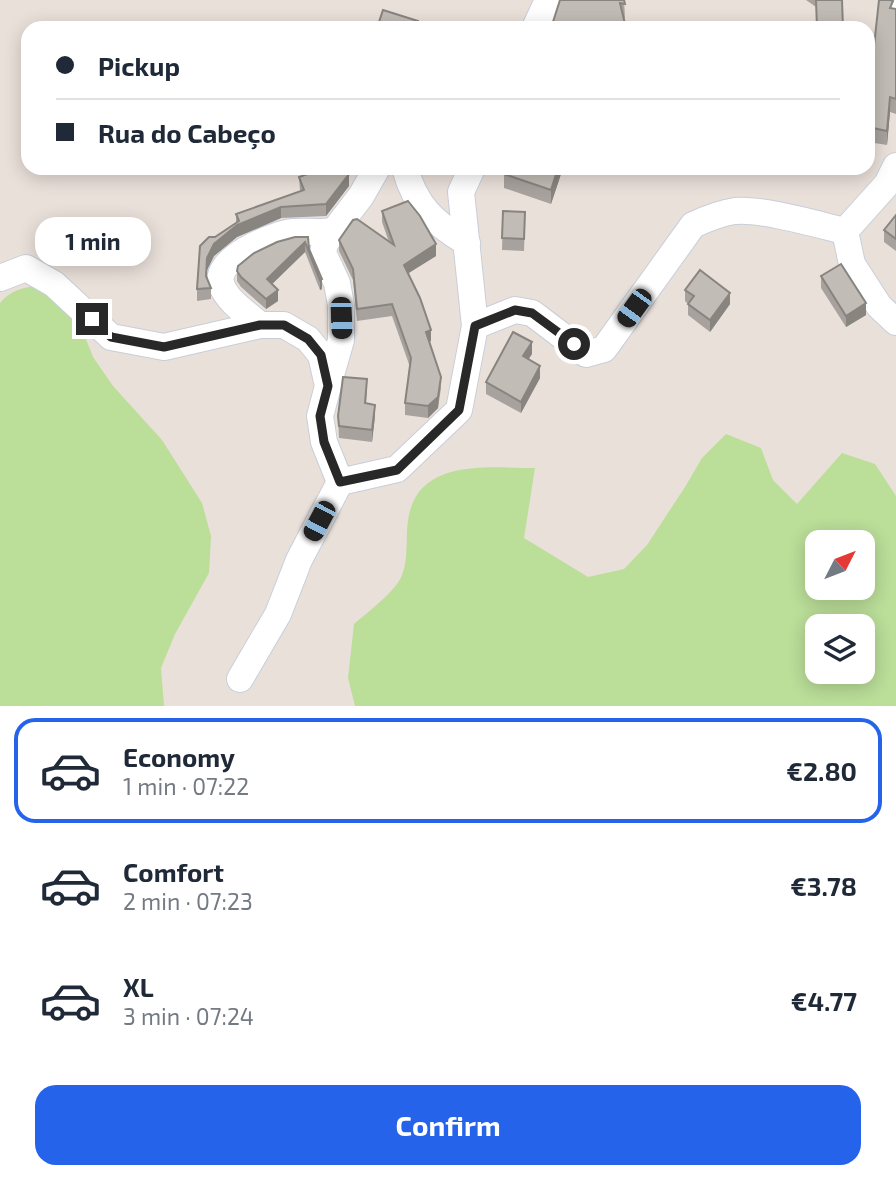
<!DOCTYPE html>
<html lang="en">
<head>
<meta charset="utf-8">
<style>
	:root { --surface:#fff; --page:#f2f2f3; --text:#1f2937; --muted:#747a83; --line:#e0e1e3; --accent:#2563eb }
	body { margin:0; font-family:"Exo 2",sans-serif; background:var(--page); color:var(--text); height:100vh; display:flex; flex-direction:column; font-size:26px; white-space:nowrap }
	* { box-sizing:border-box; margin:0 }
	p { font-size:23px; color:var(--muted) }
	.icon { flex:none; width:38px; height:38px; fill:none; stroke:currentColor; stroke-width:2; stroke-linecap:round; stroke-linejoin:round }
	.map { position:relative; height:706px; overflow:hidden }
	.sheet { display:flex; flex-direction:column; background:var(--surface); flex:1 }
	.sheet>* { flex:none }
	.top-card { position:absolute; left:21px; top:21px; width:854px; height:154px; border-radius:21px; box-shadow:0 4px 18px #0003; display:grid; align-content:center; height:154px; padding:0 35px; background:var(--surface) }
	.needle { width:46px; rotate:48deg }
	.controls { position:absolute; left:805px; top:530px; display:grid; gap:14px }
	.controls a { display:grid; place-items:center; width:70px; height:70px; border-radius:14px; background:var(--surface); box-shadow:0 4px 18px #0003; font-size:35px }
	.end { position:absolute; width:32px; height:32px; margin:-16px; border:9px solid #282828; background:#fff; box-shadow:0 0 0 4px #fff }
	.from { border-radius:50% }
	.bubble { position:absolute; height:49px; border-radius:21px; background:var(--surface); box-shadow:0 4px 18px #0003; font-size:23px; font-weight:700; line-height:49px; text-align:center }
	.car { position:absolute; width:21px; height:42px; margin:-21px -10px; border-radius:9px; box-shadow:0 0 5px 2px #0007; background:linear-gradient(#222 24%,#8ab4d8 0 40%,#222 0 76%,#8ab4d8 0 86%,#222 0) }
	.top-card b { display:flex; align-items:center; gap:24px; height:66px; font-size:26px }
	.top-card b+b { border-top:2px solid var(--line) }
	.top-card i { width:18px; height:18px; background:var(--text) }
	ul { padding:12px 0 0; list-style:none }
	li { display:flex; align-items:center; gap:21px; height:105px; margin:0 14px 10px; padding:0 21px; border:4px solid transparent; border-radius:21px }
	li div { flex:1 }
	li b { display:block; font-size:26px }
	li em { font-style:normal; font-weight:700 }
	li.active { border-color:var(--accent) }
	li>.icon { width:63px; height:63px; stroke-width:1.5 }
	.cta { display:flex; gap:14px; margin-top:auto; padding:14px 35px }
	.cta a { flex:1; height:80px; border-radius:21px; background:var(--accent); color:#fff; font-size:28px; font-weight:700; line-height:80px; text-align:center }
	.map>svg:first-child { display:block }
</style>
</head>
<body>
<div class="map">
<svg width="896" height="707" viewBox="0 0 896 707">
	<rect width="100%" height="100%" fill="#eae0da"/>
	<g fill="#bbde99" fill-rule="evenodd">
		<path d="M39,286L80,324L93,357L113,386L162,440L202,503L211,536L209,573L175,634L161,668L164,706L0,707V303C11,290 23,287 39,286Z"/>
		<path d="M726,434L761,448L773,480L797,504L842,453L875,464L896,496V706H355L348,678L354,624C367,613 397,590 402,575C410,555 404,531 410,511C424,458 493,468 535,468L524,538L588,577L624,569L647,545L685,487L702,458ZM817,542H863V588H817ZM817,626H863V672H817Z"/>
	</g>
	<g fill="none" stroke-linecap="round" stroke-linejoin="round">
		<g stroke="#c8ced9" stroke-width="28">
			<g id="minor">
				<path d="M895,0L896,1"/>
				<path d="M535,28L548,0"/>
				<path d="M405,168C415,206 434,223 467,243"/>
				<path d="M845,231L852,264L879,306L896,322"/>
				<path d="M0,278L26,268L54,284L111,337L164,347L260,325H284L308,339L321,355L328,386L320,416L324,442L340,482L397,469L459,410L475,326L461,192L472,168"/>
				<path d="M260,325C248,314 228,302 222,286C210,260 273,234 293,232C306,231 319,233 332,231"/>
				<path d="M475,326L515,310L532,313L586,354L604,349L693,225C706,219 721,213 735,211C760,208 819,225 845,231L887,184L896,166"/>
				<path d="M329,382L341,340V305L337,283L323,253L325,243L361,196L377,168"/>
				<path d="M240,679L278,614L299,560L340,482"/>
			</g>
		</g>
		<use href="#minor" stroke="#fff" stroke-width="26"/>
	</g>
	<g fill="#a7a29d">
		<path d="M624,0L625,18L552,25Z"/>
		<path d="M806,0H842L843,28H817L816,7Z"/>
		<path d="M893,9H896V114L890,112L887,145L868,142V74H871Z"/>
		<path d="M314,168H347L349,186L326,216L281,218L237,237L214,256L207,270L206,276L211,288V299L197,301V289L215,237L236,223V214L300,191L299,177L315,171Z"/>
		<path d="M563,168L551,204L504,188V174Z"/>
		<path d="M382,211L436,256L408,273L431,341L429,342L441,388L438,408L428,418L405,415V403L410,367L392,316L357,321L353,280L339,251V240L389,242L382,222Z"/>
		<path d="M503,211L525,223L524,251L502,250Z"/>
		<path d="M896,215V251L884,242V230Z"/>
		<path d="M308,237L309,249L322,279V289L320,290L305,252L272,284L278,301L266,309L241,287L237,281V271Z"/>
		<path d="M821,276L866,315L846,327L821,288Z"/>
		<path d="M685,290L730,304L710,332L688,315V304L685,301Z"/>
		<path d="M532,354L528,359L540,378L521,413L486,394V382Z"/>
		<path d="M367,391L366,403L375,416L372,442L339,438L338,416Z"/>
	</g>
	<g fill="#88847f">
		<path d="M890,97V112L887,145V131Z"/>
		<path d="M558,168H563L551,204V190Z"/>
		<path d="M349,174V186L326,216V204Z"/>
		<path d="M281,207V218L237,237L214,256L207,270V258L214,244L237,225Z"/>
		<path d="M305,242V252L267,289V279Z"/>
		<path d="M436,244V256L404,276V265Z"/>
		<path d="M322,279V289L320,290V280Z"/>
		<path d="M278,290V301L266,309V299Z"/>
		<path d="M730,293V304L710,332V320Z"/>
		<path d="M866,303V315L846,327V316Z"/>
		<path d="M431,330V341L426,343V332Z"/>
		<path d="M532,342V354L523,368V356Z"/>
		<path d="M540,366V378L521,413V402Z"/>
		<path d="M441,377L438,408L428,418V406Z"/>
		<path d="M375,405V416L372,442V430Z"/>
	</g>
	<g fill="#c2bcb6" stroke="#88847f" stroke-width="2">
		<path d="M560,0H624L625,4L620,3L626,28H547L549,24L552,25Z"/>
		<path d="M816,0H842L843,28H817Z"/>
		<path d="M879,0H890L893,1L890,8L896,9V99L890,97L887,131L868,127V74H871Z"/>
		<path d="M383,10L418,21V27L422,28H377Z"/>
		<path d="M318,168H347L349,174L326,204L281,207L237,225L214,244L207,258L206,276L211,288L197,289L200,246L209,237H215L239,221L236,214L304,190L299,177L319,170Z"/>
		<path d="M506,168H558L551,190L504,174Z"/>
		<path d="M408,201L420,216L436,244L404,265L420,298L431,330L426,332L441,377L438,397L428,406L405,403L411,358L392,304L357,309L353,269L339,240L353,220L357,219L394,245L382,211Z"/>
		<path d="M503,211L525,212L524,239L502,238Z"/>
		<path d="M896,215V239L884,230Z"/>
		<path d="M295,237H308L309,249L322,279L320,280L305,242L267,279L278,290L266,299L241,277L237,271L238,266L254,253L277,242Z"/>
		<path d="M841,264L866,303L846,316L821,276Z"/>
		<path d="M700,270L730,293L710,320L688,304L694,296L685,290Z"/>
		<path d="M513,332L532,342L523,356L540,366L521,402L486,382Z"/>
		<path d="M343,377L367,379L365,403L375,405L372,430L339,426L338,416Z"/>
	</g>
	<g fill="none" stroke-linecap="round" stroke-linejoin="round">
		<path stroke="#282828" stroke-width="9" d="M92,319L111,337L164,347L260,325H284L308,339L321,355L328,386L320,416L324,442L340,482L397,470L459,410L475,326L515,310L532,313L574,344"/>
	</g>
</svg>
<div class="controls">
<a><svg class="needle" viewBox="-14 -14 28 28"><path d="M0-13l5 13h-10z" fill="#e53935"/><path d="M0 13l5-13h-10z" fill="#747a83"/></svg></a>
<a><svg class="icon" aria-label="layers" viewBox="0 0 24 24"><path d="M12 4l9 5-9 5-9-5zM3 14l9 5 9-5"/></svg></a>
</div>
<i class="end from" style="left:574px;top:344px"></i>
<i class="end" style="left:92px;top:319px"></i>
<div class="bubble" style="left:35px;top:217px;width:116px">1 min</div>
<i class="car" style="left:634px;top:308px;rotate:216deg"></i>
<i class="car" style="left:341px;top:318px;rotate:178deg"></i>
<i class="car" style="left:319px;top:521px;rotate:208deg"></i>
<div class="top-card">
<b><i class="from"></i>Pickup</b>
<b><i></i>Rua do Cabeço</b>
</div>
</div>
<section class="sheet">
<ul>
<li class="active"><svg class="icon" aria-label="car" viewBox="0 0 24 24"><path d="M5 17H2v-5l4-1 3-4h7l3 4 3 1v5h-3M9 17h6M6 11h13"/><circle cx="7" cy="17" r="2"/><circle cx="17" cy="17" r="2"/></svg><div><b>Economy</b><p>1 min · 07:22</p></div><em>€2.80</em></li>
<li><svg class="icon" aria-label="car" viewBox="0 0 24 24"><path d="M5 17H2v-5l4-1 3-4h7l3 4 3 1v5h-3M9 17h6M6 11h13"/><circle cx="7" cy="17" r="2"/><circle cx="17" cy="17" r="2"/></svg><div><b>Comfort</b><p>2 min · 07:23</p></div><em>€3.78</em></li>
<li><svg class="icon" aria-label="car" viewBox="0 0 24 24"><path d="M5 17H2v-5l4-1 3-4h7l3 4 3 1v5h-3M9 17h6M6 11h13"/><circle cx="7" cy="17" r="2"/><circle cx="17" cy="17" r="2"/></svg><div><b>XL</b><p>3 min · 07:24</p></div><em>€4.77</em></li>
</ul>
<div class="cta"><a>Confirm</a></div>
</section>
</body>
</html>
